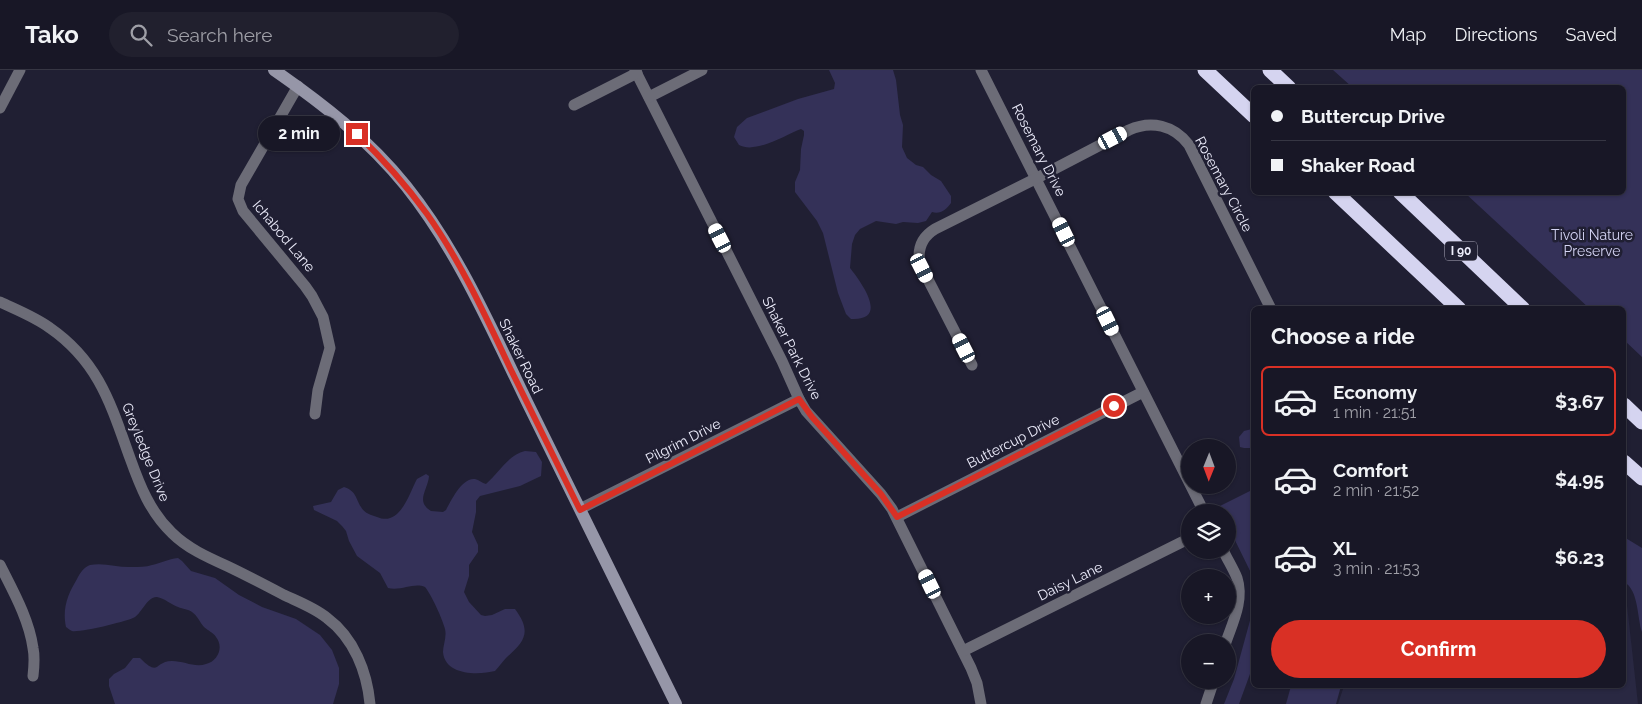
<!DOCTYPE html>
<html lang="en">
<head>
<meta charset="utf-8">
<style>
	:root { --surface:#181726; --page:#21202e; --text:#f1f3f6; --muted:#9f9fa7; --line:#363643; --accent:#d93025 }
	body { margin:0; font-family:Raleway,sans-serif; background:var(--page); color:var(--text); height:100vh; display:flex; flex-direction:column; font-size:19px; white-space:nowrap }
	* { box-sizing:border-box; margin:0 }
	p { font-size:16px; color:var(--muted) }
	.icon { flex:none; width:28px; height:28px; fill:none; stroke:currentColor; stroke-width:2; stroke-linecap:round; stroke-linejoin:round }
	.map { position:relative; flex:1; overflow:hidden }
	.panel { position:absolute; left:1251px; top:236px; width:375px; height:382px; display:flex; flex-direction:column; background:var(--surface); border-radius:8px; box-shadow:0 1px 4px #0004,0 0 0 1px var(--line) }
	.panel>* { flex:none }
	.guide { position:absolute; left:1251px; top:15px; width:375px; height:110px; border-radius:8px; box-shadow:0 1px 4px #0004,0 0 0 1px var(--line); display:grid; align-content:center; height:110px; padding:0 20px; background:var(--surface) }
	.needle { width:32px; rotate:181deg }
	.tools { position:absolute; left:1181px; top:369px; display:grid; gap:10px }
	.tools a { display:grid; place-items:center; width:55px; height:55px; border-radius:50%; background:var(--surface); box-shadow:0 1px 4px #0004,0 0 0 1px var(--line); font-size:25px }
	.end { position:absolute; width:22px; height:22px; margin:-11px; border:6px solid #d93025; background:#fff; box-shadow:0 0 0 2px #fff }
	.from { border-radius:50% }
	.bubble { position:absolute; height:35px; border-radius:18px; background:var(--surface); box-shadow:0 1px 4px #0004,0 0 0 1px var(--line); font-size:16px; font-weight:700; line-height:35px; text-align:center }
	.car { position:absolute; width:15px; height:30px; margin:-15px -8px; border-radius:6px; box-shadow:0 0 4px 1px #0007; background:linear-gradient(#fff 24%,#345 0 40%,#fff 0 76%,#345 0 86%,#fff 0) }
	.guide b { display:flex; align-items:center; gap:18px; height:48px; font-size:19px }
	.guide b+b { border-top:1px solid var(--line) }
	.guide i { width:12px; height:12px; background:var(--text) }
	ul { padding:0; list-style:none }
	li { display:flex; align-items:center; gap:15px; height:70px; margin:0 10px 8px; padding:0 10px; border:2px solid transparent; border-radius:8px }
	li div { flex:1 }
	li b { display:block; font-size:19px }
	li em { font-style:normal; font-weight:700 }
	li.on { border-color:var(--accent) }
	li>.icon { width:45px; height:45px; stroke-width:1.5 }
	h2 { padding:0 20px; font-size:22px; line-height:60px }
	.cta { display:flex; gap:10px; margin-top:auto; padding:10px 20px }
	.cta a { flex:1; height:58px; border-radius:30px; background:var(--accent); color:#fff; font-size:20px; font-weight:700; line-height:58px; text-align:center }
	header { display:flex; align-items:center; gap:30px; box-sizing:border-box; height:70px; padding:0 25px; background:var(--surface); border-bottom:1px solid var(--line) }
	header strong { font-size:24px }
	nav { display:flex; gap:28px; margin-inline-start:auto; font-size:18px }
	.search { width:350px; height:45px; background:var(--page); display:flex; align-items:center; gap:12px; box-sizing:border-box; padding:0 18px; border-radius:28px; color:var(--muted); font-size:19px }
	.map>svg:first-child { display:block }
</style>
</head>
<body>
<header>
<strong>Tako</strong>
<div class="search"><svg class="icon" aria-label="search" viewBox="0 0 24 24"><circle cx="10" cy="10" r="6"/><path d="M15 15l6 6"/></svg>Search here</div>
<nav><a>Map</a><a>Directions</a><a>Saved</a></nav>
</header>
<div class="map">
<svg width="1642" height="634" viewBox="0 0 1642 634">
	<rect width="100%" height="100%" fill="#201f33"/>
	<path fill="#292842" d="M1624,508L1638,634H1338L1344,616H1624Z"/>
	<g fill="#343158">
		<path d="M829,0H893L896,10L900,45L903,55L902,77L907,88L916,95L923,97L931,105L941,111L951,126V133C947,139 940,145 932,142L926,151L918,153L903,152L896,154L876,151L860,159L855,165L852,174L850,198C861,212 890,251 851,249L846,244L838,223L823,163L817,151L795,122V112L800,100L801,79L804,65V61L801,59C785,65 756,84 739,75L734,67L737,57L747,48L798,29L834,19L835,13Z"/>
		<path d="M1333,0H1642V287L1624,270V239H1590L1465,123L1624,122V18L1352,17Z"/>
		<path d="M1252,359H1254V378H1244L1240,377L1239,367L1244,361Z"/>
		<path d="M525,381L536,382L542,392L541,406L520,416L480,426L476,431V442L472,462L478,475V482L469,495V506L464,522L469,532L481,545L485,546L492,545L505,539H515C532,562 525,571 506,588C502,592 499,597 495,601C479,605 445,606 443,582C443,575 447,567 445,559C443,550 431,524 425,517C414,512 402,521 388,518L380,503L357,486L349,471L346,461L342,456L337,451L314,440L313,436L331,432L338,420L344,417C356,421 355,427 361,437C364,443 371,445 377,447C400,457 409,424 417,409L426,404L429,406C428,420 415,431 431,441L443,442L446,440C451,431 462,407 475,409C479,410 482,413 486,414C499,403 508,385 525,381Z"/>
		<path d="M1254,419V509L1228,456V442H1221L1218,437Z"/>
		<path d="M1624,467L1642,478V562C1637,548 1639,520 1624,512Z"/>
		<path d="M178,488L182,491L191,501L215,508L239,525L262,537L296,549L320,565L332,580L339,598V614L333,634H115L109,616V609L114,604L125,598L133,588H140C160,608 154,591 172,591C184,591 195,598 206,594C218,591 224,577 216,567C213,562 208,561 204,557C200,553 198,546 192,542C188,539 183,539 178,537C172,535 164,528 157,527C148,526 142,542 135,547C129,551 79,563 72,561C69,560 68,558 66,557C62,538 68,524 77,509C80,503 84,497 90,495C104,492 119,498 132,497C139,497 146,497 152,495C161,493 168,489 178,488Z"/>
		<path d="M1254,536V593L1239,634H1224L1234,609Z"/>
		<path d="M1291,616H1341L1336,634H1286Z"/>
	</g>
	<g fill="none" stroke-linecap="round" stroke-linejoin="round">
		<g stroke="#6c6c77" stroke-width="11">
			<path d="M635,0L782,291L799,329L806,341L881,424L892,439L971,598L977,613L981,634"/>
			<path d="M981,0L1204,442"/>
			<path d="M298,16L241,115L238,129L243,141L305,216L312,226L323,247L330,278L318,320L315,344"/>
			<path d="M649,27L702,0"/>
			<path d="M574,35L637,3"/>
			<path d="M0,38L20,0"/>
			<path d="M0,232C17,240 35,247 50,258C99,292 111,335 130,388C140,416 150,442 172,463C187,478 207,487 227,496C246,505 265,515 284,525C299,532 315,538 327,548C354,568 367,602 370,634"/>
			<path d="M972,295L920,194C917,179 922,167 935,159L1037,108L1129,60C1151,50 1174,55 1189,75L1271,239"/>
			<path d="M580,439L799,329"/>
			<path d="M897,447L1143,322"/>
			<path d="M1223,480C1227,489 1233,498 1237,508C1244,530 1233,552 1226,572"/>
			<path d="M0,495C13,521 29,549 33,578C35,587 34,597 33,606"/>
			<path d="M963,581L1190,468"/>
			<path d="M1206,634L1214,610"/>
		</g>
		<path stroke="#9696a8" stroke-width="12" d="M274,0C323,34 368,69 406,116C458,181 491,258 527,332C577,433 626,533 676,634"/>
		<g stroke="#d5d4f0" stroke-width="15">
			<path d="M1205,0L1254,46"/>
			<path d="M1270,0L1289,18"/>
			<path d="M1335,122L1459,239"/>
			<path d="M1400,122L1523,239"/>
			<path d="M1624,335L1642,352"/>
			<path d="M1624,392L1642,408"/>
		</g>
	</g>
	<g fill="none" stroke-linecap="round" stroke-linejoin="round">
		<path stroke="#d93025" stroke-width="6" d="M357,64C383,89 406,115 427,144C461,192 486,247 511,300C534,347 557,393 580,440L799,329L812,347L881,424L897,447L1114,336"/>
	</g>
	<g text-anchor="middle" stroke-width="5" stroke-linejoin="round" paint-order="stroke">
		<rect fill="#201f33" stroke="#b0afc0" stroke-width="1" x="1445" y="171.5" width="32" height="19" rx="4"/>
		<g font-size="12" font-weight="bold" fill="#ededfc">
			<text x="1461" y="185">I 90</text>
		</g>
		<g font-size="14" fill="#ededfc" stroke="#201f33">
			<text transform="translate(1039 80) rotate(63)" y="5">Rosemary Drive</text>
			<text transform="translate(1224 114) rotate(62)" y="5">Rosemary Circle</text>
			<text transform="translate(284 166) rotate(50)" y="5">Ichabod Lane</text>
			<text transform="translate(792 278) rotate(63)" y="5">Shaker Park Drive</text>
			<text transform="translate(521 286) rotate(64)" y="5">Shaker Road</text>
			<text transform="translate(683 371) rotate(-27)" y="5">Pilgrim Drive</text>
			<text transform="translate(1013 371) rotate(-27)" y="5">Buttercup Drive</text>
			<text transform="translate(146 382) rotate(68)" y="5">Greyledge Drive</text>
			<text transform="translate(1070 511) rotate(-26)" y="5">Daisy Lane</text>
		</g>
		<g font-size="14" fill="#d4d4f4" stroke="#201f33">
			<text x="1592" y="170">Tivoli Nature<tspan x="1592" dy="16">Preserve</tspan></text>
		</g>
	</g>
</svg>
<div class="tools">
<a><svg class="needle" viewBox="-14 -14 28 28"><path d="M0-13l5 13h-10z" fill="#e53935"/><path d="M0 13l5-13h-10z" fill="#9f9fa7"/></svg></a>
<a><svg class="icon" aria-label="layers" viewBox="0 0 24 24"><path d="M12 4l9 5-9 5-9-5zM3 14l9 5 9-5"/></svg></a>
<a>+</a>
<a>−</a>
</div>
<i class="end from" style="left:1114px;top:336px"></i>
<i class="end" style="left:357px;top:64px"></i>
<div class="bubble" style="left:258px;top:46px;width:82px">2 min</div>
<i class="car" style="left:1113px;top:68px;rotate:62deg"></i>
<i class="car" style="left:1064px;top:162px;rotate:334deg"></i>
<i class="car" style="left:720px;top:168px;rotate:333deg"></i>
<i class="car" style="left:922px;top:198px;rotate:153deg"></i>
<i class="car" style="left:1108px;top:251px;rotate:154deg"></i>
<i class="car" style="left:964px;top:278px;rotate:333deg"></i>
<i class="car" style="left:930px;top:514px;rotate:334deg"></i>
<div class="guide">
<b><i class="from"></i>Buttercup Drive</b>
<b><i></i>Shaker Road</b>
</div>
<section class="panel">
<h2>Choose a ride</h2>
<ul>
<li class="on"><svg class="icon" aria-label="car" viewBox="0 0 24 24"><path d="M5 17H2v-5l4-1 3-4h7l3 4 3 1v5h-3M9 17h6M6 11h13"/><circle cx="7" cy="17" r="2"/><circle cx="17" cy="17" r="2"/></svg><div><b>Economy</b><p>1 min · 21:51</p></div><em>$3.67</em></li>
<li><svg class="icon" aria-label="car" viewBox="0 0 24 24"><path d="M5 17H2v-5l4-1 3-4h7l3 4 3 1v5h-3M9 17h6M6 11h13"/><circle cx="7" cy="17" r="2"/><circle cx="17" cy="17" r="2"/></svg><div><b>Comfort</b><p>2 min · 21:52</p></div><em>$4.95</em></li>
<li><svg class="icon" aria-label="car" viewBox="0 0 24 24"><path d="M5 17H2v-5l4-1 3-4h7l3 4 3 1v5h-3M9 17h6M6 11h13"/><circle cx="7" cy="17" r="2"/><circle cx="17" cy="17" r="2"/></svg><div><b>XL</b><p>3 min · 21:53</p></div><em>$6.23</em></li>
</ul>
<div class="cta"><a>Confirm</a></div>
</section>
</div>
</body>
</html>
